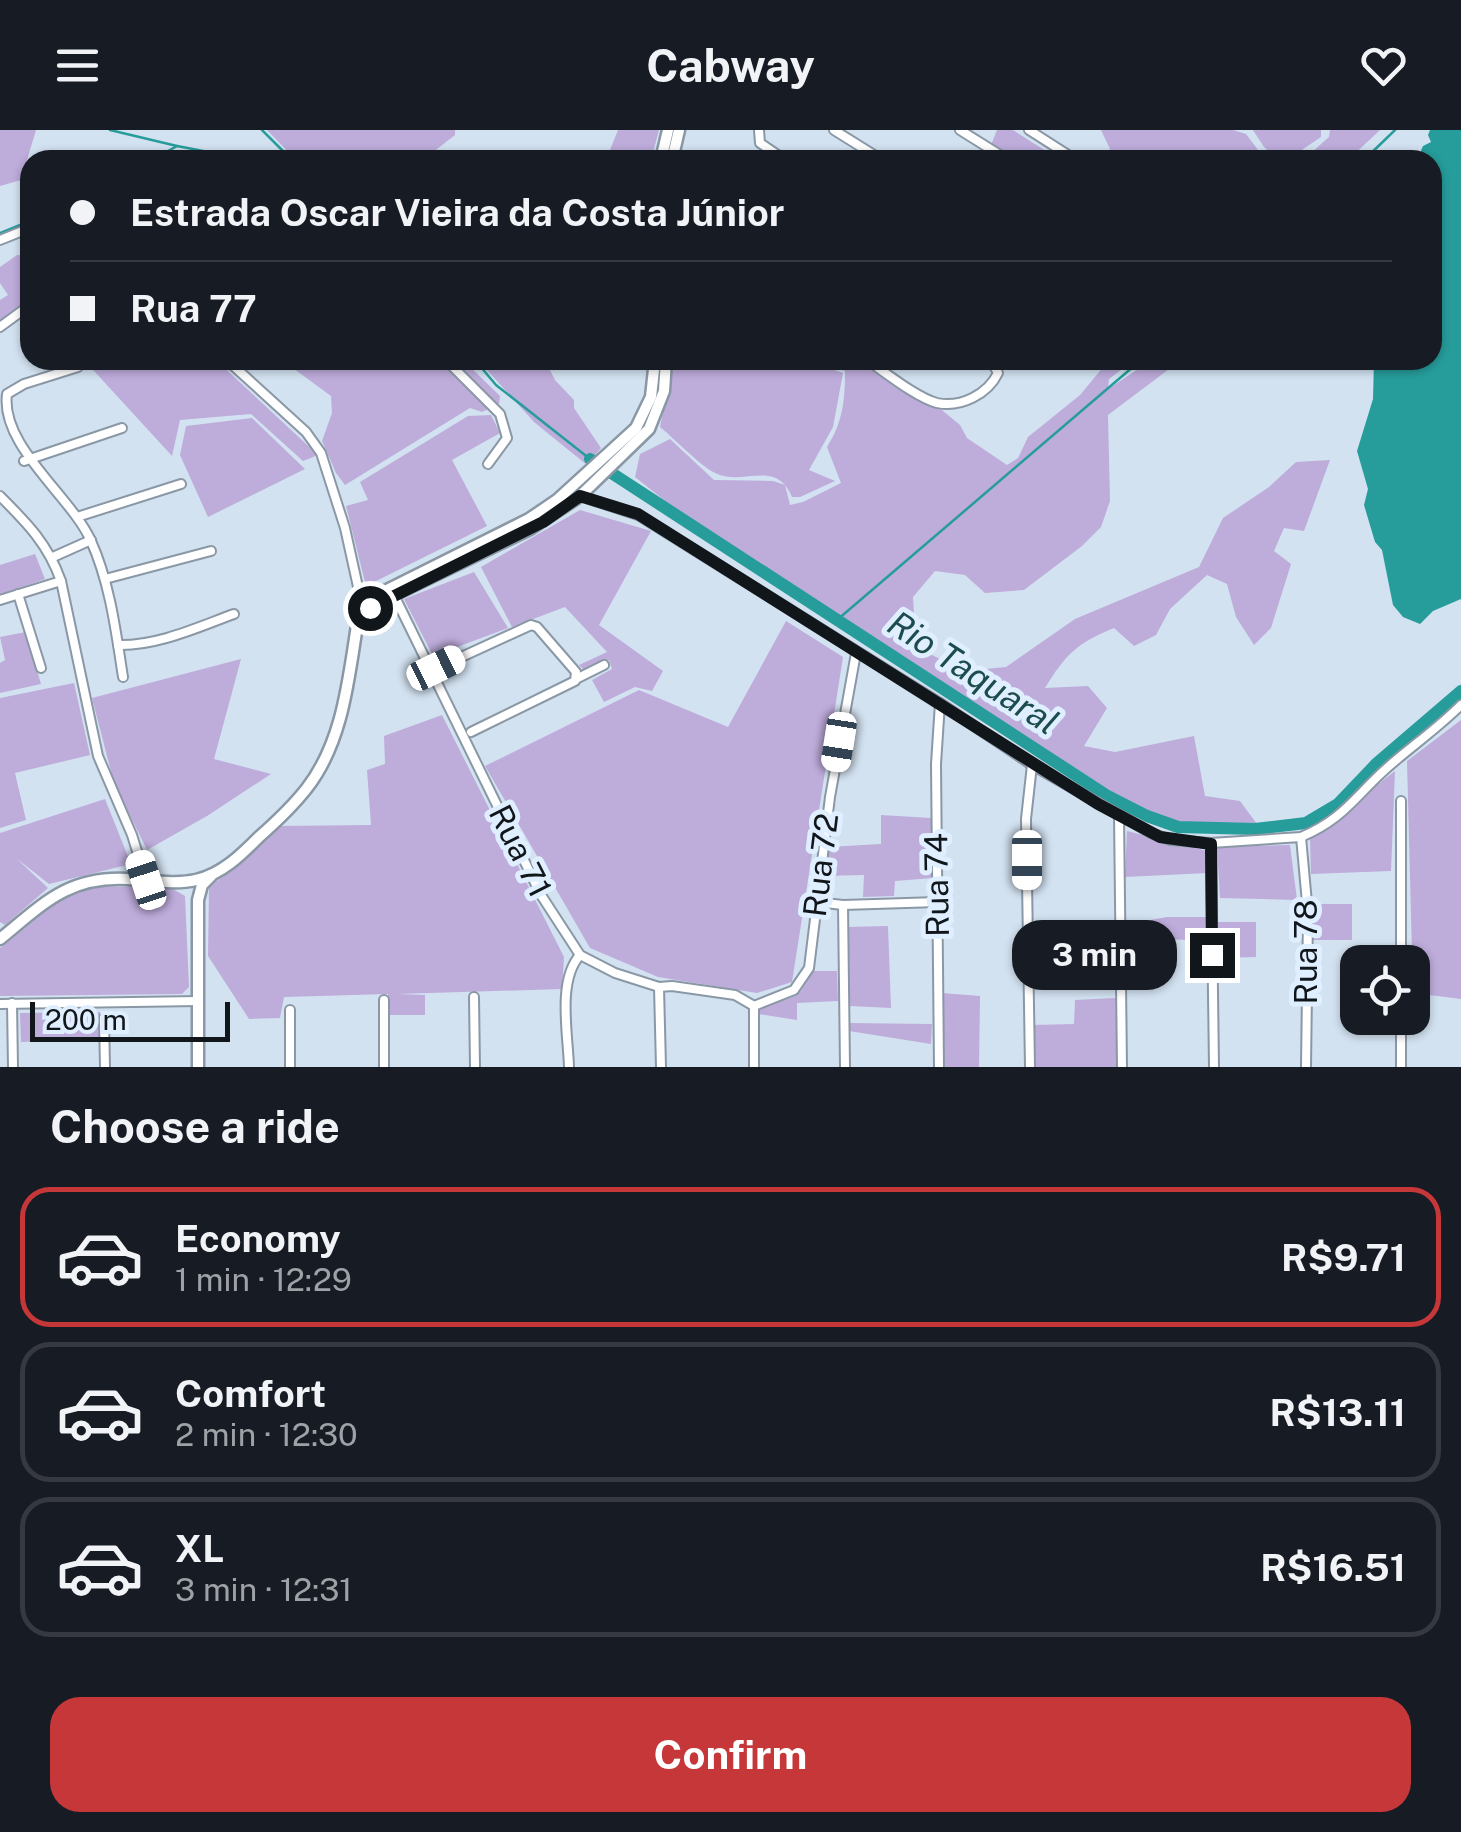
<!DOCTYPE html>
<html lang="en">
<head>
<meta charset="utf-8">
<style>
	:root { --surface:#171b24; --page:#242831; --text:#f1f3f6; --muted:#9ea1a6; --line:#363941; --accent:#c63739 }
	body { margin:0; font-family:"Public Sans",sans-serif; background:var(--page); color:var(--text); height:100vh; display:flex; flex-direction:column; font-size:38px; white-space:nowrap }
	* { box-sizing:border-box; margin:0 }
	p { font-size:32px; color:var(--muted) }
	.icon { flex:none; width:55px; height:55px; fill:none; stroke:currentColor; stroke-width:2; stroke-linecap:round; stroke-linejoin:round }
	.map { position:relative; height:937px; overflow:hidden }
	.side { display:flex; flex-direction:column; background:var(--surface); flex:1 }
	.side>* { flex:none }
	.guide { position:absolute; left:20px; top:20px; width:1422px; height:220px; border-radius:30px; box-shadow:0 2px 8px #0004; display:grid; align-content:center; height:220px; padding:0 50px; background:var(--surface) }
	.fabs { position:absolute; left:1340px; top:815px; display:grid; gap:20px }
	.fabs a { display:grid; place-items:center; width:90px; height:90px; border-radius:20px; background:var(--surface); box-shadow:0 2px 8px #0004; font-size:50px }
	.scale { position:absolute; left:30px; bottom:25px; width:200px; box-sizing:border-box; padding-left:10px; border:5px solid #11161b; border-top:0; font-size:28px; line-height:35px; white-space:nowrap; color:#11161b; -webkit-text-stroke:8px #e0efff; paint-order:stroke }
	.end { position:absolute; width:45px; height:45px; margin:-22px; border:12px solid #11161b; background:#fff; box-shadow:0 0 0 5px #fff }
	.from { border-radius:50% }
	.bubble { position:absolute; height:70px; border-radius:30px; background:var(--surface); box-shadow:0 2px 8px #0004; font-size:32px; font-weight:700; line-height:70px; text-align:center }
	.car { position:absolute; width:30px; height:60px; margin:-30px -15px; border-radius:12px; box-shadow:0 0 8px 2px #0007; background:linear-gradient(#fff 24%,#345 0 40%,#fff 0 76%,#345 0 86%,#fff 0) }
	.guide b { display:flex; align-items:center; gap:35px; height:95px; font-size:38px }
	.guide b+b { border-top:2px solid var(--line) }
	.guide i { width:25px; height:25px; background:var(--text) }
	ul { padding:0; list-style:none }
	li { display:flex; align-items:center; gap:30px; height:140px; margin:0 20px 15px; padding:0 30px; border:5px solid var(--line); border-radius:30px }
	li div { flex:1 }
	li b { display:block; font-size:38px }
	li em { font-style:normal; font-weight:700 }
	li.current { border-color:var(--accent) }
	li>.icon { width:90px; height:90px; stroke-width:1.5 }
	h2 { padding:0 50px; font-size:45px; line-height:120px }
	.cta { display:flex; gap:20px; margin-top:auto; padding:20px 50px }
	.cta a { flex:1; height:115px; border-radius:30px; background:var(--accent); color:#fff; font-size:40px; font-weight:700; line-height:115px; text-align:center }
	header { display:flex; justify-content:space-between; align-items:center; height:130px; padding:0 50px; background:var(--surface); font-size:45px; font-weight:700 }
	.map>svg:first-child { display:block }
</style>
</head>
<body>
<header><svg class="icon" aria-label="menu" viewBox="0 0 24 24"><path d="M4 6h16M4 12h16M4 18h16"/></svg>Cabway<svg class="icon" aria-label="heart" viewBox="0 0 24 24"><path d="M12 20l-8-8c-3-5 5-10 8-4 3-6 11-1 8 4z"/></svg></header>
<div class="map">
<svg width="1461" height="937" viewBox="0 0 1461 937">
	<rect width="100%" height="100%" fill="#d3e2f1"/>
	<g fill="#beacdb">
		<path d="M0,0H36L21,50L0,56Z"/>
		<path d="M267,0H455V5L423,30H296Z"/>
		<path d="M618,0H659L651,30H606Z"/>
		<path d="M997,0H1013L1060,30H1014L991,15Z"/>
		<path d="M1101,0C1143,0 1189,0 1233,0L1246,4L1258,20L1244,30H1106L1110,19Z"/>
		<path d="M1253,0H1321V7L1287,30H1279L1264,17Z"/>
		<path d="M1330,0H1380L1348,30H1303L1329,7Z"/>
		<path d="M17,125L30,126V144L22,148L20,159L30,168L0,192V170L8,165L0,153V137Z"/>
		<path d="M84,230H216L318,325L303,331L251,284L180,290L172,326Z"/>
		<path d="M282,230H463L500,266L499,274L482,282L470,278L345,355L336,343L322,311L332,283L331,266Z"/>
		<path d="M478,230H545L555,250L574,270V278L601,318L587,335L534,292Z"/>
		<path d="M673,230H807L843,243L833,297L809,340L835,351L800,367H792C776,328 743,357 715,343C699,335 675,309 660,297Z"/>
		<path d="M820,230H858L943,281L960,295L967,308L1007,335L1018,328L1028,307L1080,265L1109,230H1134L1109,249L1108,259L1152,230H1181L1108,285L1110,371L1101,397L1082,416L1024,460L985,463L965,445L935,441L913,467L915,501L930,524L964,541L1006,537L1075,489L1199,437L1223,388L1269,357L1296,332L1330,330L1304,401L1284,398L1274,421L1291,434L1271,498L1254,515L1236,487L1227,454L1207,445L1170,479L1156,505L1134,516L1114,498C1077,513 1066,524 1045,558L1088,556L1107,578L1084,616L1115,622L1194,606L1205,666L1240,671L1257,694H1179L1146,685L818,480L758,434L694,394L635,347L640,324L670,309L714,350L773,351L785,355L790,375L803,372L841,353L827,317C843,292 845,270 845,241Z"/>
		<path d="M491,285L500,303L452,330L487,396L366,456L346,376L368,370L360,352L468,286Z"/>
		<path d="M252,288L305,339L208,387L180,325L186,296Z"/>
		<path d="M580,380L651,401L599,495L663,541L652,561L635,557L604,572L592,550L612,539L609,530L585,541L579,535L607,522L565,477L512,497L481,437Z"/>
		<path d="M35,424L45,449L0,465V435Z"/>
		<path d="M474,442L508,498L433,526L404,469Z"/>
		<path d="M786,491L843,527L792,852L757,863L658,847L590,818L485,636L639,560L728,597Z"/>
		<path d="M26,502L41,554L0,563V533L5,530L0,507Z"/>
		<path d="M241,529L214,629L271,644L207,686L147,720L114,653L92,568Z"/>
		<path d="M74,553L90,625L15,643L26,690L0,698V568Z"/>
		<path d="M442,585L564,827L562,859L397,864L425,865V885H388V864L284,867L280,888L249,889L208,826L209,758L279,696L371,695L367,640L385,634L384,606Z"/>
		<path d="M1461,590V869L1413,863L1407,631Z"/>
		<path d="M1395,641L1391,741L1311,744L1310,708Z"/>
		<path d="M105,669L131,734L49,754L16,728L48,758L5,795L0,792V703Z"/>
		<path d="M881,685L931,688L933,748L895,751L894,766L863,767L864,745L822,746L828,717L881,714Z"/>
		<path d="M1127,701L1207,721V743L1125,747Z"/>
		<path d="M1290,715L1297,770L1220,768L1217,717Z"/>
		<path d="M95,756L171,758L185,766L189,857L182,864L0,866V818L64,766Z"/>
		<rect x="1312" y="774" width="40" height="36"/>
		<path d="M1167,787H1206L1209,811L1165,809V832H1126L1123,795Z"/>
		<path d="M1216,792H1256V827L1217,828Z"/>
		<path d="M888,796L891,878L850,876L848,797Z"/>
		<path d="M813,841H837L838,871L797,873V890L758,884V879L795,866L801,861Z"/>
		<path d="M942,863L980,866L979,937H943Z"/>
		<path d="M1116,868V937H1033L1032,895L1074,894L1075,870Z"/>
		<path d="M100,882L99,909L21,912L20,883Z"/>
		<path d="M849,893L932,894L931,914L849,901Z"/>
	</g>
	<path fill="#269d9b" d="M1430,0H1461V469L1433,481L1420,494L1403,487L1393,475L1382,420L1375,412L1364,375L1368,359L1357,321L1373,269L1374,230H1432V30H1417L1423,16L1431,12L1428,5Z"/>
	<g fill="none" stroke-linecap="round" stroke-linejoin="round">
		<g stroke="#269d9b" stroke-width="2.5">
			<path d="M110,0L177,16"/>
			<path d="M262,0L292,30"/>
			<path d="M152,30L177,16L250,30"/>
			<path d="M1364,30L1395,0"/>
			<path d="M0,103L30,91"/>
			<path d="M475,230L496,255L590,329"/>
			<path d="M837,490L1141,230"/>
		</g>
		<path stroke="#269d9b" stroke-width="12" d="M590,329L1106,665L1147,686L1178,697L1255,699L1306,693L1338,674L1377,633L1461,561"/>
		<g stroke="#8a98a6" stroke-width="12">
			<g id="minor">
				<path d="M759,0L760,13L785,30"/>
				<path d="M834,0L882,30"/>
				<path d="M960,0L1008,30"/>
				<path d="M1029,0L1076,30"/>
				<path d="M0,110L30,98"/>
				<path d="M0,197L30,175"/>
				<path d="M227,230L306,302L321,323L345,398L362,475"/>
				<path d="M446,230L500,284L507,308L488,334"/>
				<path d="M867,230C885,242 917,268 937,273C961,278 988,264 998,243L991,230"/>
				<path d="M78,237L24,254L7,264C0,316 72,367 91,411C110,453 116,502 123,547"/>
				<path d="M24,331L122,298"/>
				<path d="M0,366C27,393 48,414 61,451L98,626L132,705L146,750"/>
				<path d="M580,366L638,385L940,573L1032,635L1151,703L1170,710L1211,713L1301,707C1344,689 1355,666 1388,637C1412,616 1438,598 1461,575"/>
				<path d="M77,387L181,354"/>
				<path d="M53,427L91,410"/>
				<path d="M105,449L211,421"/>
				<path d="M18,464L41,538"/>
				<path d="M394,465L541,765L580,825L615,843L659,857L672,856L735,865L754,876"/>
				<path d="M0,470L61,451"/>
				<path d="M118,515C158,516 198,497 234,484"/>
				<path d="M431,541L531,495L537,497L576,542L575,551L471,602"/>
				<path d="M578,548L604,535"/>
				<path d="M1401,671V832"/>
				<path d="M1119,686L1122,937"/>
				<path d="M1301,707L1308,784L1306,937"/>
				<path d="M1211,713L1214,937"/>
				<path d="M816,772L843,775L938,772"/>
				<path d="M843,775L845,937"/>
				<path d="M659,857L661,937"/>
				<path d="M474,867L475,937"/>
				<path d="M12,873L13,937"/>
				<path d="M0,874L199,871"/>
				<path d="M754,876L794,860L809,838L830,667L856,523"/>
				<path d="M754,876V937"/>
				<path d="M290,880V937"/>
				<path d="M104,888L105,937"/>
				<path d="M1401,888V937"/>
				<path d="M384,937V870"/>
				<path d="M569,937C568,903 557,851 580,825"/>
				<path d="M939,937L936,634L940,573"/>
				<path d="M1030,937L1026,689L1032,635"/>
			</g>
		</g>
		<g stroke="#8a98a6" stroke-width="15">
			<g id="major">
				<path d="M661,30L668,0"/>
				<path d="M672,30L679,0"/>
				<path d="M360,489L373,475L530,399L580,366L649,299L664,261L666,230"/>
				<path d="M0,809C43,774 68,746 127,749C150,750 174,755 196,750C222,744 241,725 259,707C276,692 293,676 307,658C345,609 349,542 359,483L365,471L529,389L557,370L636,298L651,267L655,230"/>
				<path d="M198,937V770L202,755L211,746"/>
			</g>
		</g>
		<use href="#minor" stroke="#fff" stroke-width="8"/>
		<use href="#major" stroke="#fff" stroke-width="10"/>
	</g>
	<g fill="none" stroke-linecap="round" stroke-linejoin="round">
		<path stroke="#11161b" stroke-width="12" d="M370,478L543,392L580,366L638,384L1098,674L1160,707L1211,714L1212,825"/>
	</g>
	<g text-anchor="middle" stroke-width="10" stroke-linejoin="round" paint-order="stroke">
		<g font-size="32" fill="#11161b" stroke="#e0efff">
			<text transform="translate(520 721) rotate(63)" y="11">Rua 71</text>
			<text transform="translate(821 735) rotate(-83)" y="11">Rua 72</text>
			<text transform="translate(937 755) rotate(-91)" y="11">Rua 74</text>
			<text transform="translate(1306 822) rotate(-90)" y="11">Rua 78</text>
		</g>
		<g font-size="35" font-style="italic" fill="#1c4d4c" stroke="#e0efff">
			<text transform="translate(973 543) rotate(33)" y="12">Rio Taquaral</text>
		</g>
	</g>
</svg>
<div class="fabs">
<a><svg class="icon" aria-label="locate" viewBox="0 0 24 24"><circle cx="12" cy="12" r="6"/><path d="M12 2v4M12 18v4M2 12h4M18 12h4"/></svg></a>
</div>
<div class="scale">200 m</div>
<i class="end from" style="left:370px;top:478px"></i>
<i class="end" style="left:1212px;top:825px"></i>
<div class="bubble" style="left:1012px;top:790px;width:165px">3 min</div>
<i class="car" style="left:436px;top:538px;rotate:64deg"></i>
<i class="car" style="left:839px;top:612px;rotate:189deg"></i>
<i class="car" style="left:1027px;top:730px;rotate:180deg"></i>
<i class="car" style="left:146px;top:750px;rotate:342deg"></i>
<div class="guide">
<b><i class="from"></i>Estrada Oscar Vieira da Costa Júnior</b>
<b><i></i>Rua 77</b>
</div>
</div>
<section class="side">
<h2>Choose a ride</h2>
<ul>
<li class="current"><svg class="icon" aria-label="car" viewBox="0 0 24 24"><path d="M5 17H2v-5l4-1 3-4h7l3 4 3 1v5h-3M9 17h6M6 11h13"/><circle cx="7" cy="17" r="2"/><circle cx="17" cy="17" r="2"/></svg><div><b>Economy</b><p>1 min · 12:29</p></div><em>R$9.71</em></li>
<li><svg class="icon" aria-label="car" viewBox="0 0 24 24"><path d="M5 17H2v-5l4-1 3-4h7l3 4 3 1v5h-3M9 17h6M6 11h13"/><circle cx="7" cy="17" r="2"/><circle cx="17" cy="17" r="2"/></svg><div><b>Comfort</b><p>2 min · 12:30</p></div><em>R$13.11</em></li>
<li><svg class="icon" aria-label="car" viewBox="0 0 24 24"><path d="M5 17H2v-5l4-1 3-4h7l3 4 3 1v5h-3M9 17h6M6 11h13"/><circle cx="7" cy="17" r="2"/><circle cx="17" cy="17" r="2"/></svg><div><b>XL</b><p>3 min · 12:31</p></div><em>R$16.51</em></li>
</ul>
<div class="cta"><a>Confirm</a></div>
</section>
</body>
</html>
